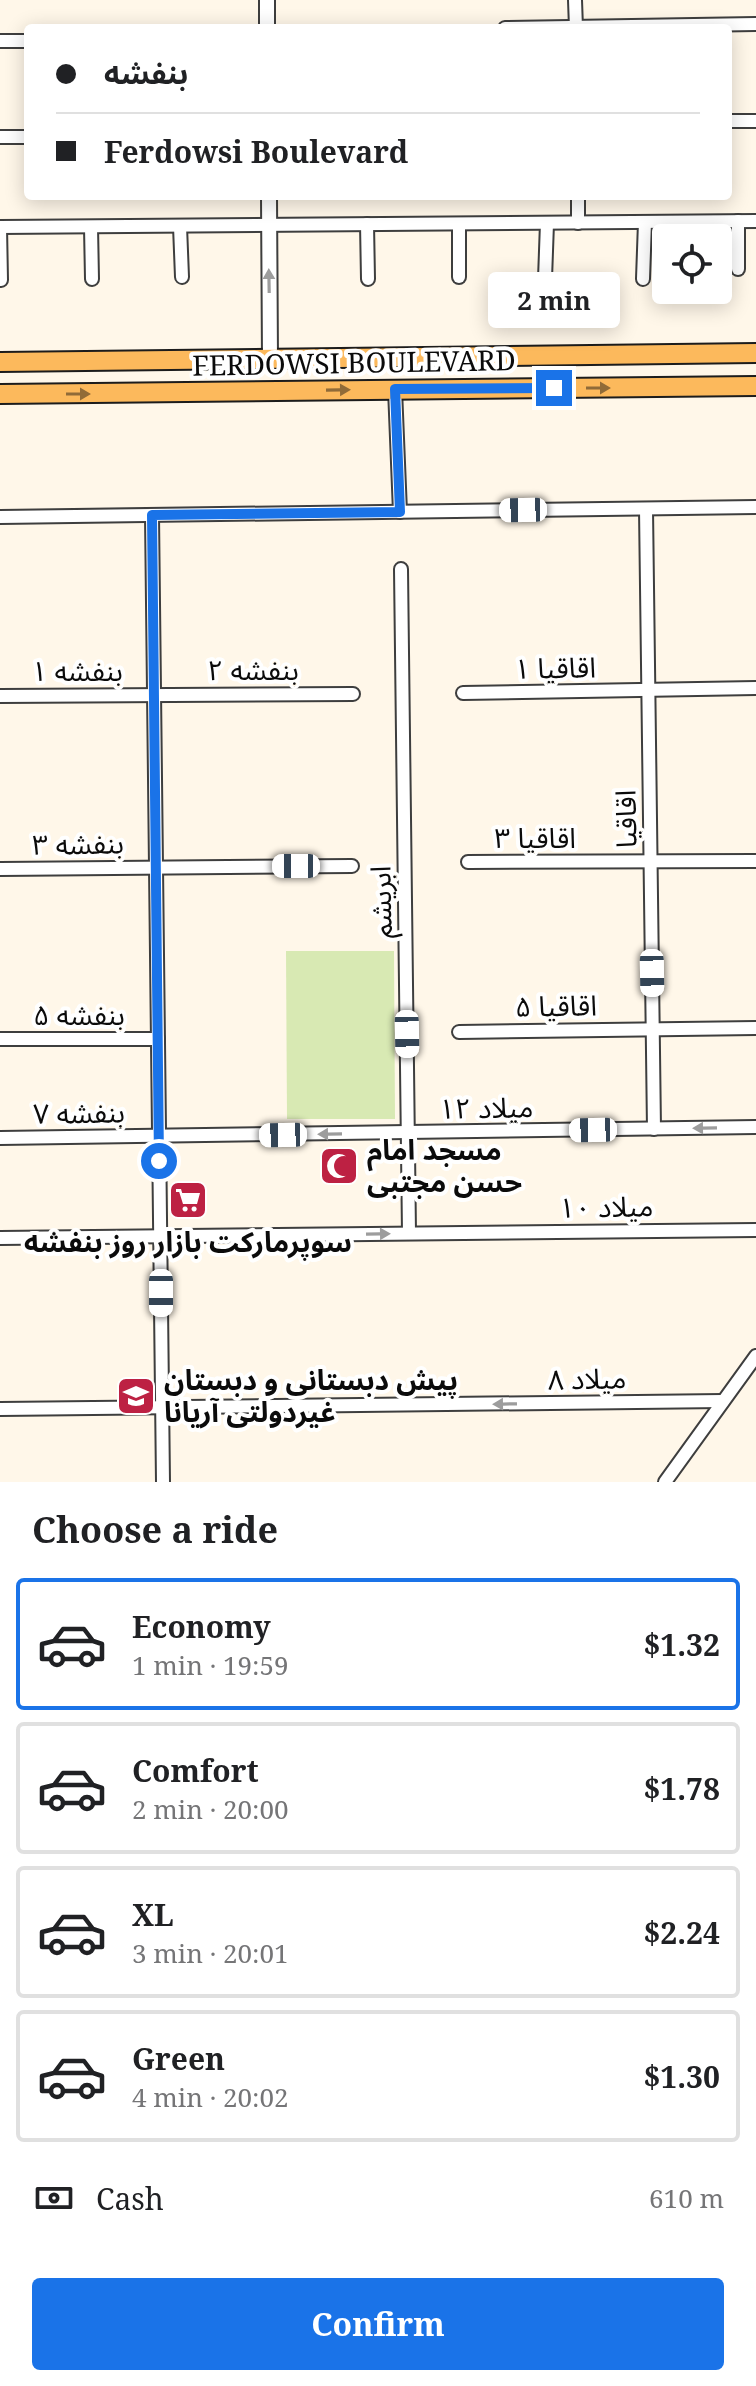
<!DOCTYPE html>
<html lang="en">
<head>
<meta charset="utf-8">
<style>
	:root { --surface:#fff; --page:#f6f6f6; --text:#202124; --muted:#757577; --line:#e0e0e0; --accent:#1a73e8 }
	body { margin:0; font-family:"Noto Serif","Noto Sans Arabic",serif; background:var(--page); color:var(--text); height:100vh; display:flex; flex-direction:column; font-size:30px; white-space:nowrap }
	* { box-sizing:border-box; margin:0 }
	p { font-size:26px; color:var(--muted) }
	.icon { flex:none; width:44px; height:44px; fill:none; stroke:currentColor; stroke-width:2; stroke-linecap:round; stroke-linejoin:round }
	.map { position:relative; height:1482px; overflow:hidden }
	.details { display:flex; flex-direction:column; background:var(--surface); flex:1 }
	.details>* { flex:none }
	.banner { position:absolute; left:24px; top:24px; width:708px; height:176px; border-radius:8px; box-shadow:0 4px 20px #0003; display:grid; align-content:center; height:176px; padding:0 32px; background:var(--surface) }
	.tools { position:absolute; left:652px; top:224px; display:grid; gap:16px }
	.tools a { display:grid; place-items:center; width:80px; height:80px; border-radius:8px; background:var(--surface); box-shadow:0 4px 20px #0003; font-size:40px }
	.end { position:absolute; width:36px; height:36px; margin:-18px; border:10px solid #1a73e8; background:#fff; box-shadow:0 0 0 4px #fff }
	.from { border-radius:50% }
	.bubble { position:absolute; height:56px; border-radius:8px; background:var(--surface); box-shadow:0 4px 20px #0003; font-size:26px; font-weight:700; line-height:56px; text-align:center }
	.car { position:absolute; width:24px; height:48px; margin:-24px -12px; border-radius:10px; box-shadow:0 0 6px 2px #0007; background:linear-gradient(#fff 24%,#345 0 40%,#fff 0 76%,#345 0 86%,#fff 0) }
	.banner b { display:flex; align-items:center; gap:28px; height:76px; font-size:30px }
	.banner b+b { border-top:2px solid var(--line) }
	.banner i { width:20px; height:20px; background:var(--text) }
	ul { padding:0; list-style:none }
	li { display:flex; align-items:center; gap:24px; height:132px; margin:0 16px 12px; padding:0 16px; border:4px solid var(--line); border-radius:8px }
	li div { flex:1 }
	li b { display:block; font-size:30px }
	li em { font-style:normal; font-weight:700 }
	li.current { border-color:var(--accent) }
	li>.icon { width:72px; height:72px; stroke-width:1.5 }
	h2 { padding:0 32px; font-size:36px; line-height:96px }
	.pay { display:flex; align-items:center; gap:20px; height:88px; padding:0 32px; font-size:30px }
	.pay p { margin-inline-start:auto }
	.button { display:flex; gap:16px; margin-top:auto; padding:16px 32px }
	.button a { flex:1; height:92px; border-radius:8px; background:var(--accent); color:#fff; font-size:32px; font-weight:700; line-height:92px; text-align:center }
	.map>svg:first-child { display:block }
</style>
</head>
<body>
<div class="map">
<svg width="756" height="1482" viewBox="0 0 756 1482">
	<rect width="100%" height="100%" fill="#fff7e9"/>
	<path fill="#d8e9b3" d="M286,951H394L395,1119H287Z"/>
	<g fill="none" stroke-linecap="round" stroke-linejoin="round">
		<g stroke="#3e3e3e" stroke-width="16">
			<g id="minor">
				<path d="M575,0L576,28"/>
				<path d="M505,28L756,24"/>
				<path d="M0,41H28"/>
				<path d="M728,121H756"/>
				<path d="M0,137H28"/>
				<path d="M578,196V223"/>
				<path d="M367,224L368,279"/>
				<path d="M180,226L182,277"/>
				<path d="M0,227L756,221"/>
				<path d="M0,227L1,280"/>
				<path d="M91,227L92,279"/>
				<path d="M738,269V221"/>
				<path d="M459,277V224"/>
				<path d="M545,279L547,223"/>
				<path d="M643,279L645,222"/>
				<path d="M395,389L400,512"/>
				<path d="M646,509L654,1129"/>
				<path d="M152,515L163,1482"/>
				<path d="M0,517L756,507"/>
				<path d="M401,569L409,1233"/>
				<path d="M463,693L756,688"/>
				<path d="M0,696L353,694"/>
				<path d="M468,862L756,861"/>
				<path d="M0,869L352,866"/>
				<path d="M459,1032L756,1028"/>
				<path d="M0,1039H158"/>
				<path d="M0,1138L756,1127"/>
				<path d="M0,1238L756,1230"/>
				<path d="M0,1409L723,1401"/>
				<path d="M665,1482L756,1356"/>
			</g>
		</g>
		<g stroke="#3e3e3e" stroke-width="18">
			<g id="tertiary">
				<path d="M267,0V28"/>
				<path d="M269,196L270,359"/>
			</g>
		</g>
		<g stroke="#1c1c1c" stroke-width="22">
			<g id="primary">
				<path d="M0,362L756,353"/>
				<path d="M0,394L756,386"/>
			</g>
		</g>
		<use href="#minor" stroke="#fff" stroke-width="12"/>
		<use href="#tertiary" stroke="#fff" stroke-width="14"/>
		<use href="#primary" stroke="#fcb95c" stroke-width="18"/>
	</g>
	<defs><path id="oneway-solid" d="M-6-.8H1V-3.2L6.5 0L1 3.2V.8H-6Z" transform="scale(2)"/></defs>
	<g fill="#9d9d9d">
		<use href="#oneway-solid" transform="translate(269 281) rotate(-91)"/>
		<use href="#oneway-solid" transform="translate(705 1128) rotate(179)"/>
		<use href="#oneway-solid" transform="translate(330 1134) rotate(179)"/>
		<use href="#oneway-solid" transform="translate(378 1234) rotate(-1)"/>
		<use href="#oneway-solid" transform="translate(505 1404) rotate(179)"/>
	</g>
	<g fill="#906b38">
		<use href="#oneway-solid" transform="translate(598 388)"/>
		<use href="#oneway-solid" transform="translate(338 390) rotate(-1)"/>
		<use href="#oneway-solid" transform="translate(78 394)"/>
	</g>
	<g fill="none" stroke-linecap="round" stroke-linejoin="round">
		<path stroke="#1a73e8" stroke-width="10" d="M159,1161L152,515L400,512L395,389L554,388"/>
	</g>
	<defs>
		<g id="mosque-square" transform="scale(2)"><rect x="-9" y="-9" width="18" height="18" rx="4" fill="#bd2143" stroke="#fff"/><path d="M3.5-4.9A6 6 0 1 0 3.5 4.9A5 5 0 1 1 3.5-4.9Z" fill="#fff"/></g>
		<g id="supermarket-square" transform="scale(2)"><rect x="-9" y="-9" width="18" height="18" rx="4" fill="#bd2143" stroke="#fff"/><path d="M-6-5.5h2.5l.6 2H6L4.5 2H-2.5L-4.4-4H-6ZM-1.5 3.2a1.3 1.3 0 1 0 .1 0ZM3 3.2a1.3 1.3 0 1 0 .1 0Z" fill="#fff"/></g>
		<g id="school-square" transform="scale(2)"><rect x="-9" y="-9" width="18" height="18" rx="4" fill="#bd2143" stroke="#fff"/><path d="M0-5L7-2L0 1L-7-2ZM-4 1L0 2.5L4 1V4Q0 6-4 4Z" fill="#fff"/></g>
	</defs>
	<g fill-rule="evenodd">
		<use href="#mosque-square" x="339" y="1166"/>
		<use href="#supermarket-square" x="188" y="1200"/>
		<use href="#school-square" x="136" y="1396"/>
	</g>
	<g text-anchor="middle" stroke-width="8" stroke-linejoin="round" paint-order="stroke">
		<g font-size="28" fill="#0b0b0b" stroke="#fff">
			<text transform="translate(354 363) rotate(-1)" y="10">FERDOWSI BOULEVARD</text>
			<text transform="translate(555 668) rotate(-1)" y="10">اقاقیا ۱</text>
			<text x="253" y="680">بنفشه ۲</text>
			<text x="77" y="681">بنفشه ۱</text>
			<text transform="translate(626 819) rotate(-91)" y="10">اقاقیا</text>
			<text x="535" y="848">اقاقیا ۳</text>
			<text transform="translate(78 844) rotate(-1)" y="10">بنفشه ۳</text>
			<text transform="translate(381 902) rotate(-91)" y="10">ابریشم</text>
			<text transform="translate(556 1006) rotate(-1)" y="10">اقاقیا ۵</text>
			<text x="79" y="1025">بنفشه ۵</text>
			<text transform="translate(486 1108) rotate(-1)" y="10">میلاد ۱۲</text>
			<text transform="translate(79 1113) rotate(-1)" y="10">بنفشه ۷</text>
			<text transform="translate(606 1207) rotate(-1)" y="10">میلاد ۱۰</text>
			<text transform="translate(587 1379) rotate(-1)" y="10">میلاد ۸</text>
		</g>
		<g font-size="28" font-weight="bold" fill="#0b0b0b" stroke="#fff" text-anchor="start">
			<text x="367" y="1160">مسجد امام<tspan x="367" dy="32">حسن مجتبی</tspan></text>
			<text x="188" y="1252" text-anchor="middle">سوپرمارکت بازار روز بنفشه</text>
			<text x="164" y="1390">پیش دبستانی و دبستان<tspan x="164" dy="32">غیردولتی آریانا</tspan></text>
		</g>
	</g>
</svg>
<div class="tools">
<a><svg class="icon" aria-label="locate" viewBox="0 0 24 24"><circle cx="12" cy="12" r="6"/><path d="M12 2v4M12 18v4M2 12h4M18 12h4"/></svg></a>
</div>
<i class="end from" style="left:159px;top:1161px"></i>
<i class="end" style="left:554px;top:388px"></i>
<div class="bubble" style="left:488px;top:272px;width:132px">2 min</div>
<i class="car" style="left:523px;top:510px;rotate:269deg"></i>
<i class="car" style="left:296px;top:866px;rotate:270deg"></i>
<i class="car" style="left:652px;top:973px;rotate:179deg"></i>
<i class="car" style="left:407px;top:1034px;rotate:179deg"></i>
<i class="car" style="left:593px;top:1130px;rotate:269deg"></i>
<i class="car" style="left:283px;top:1135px;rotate:269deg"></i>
<i class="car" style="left:161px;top:1293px;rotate:180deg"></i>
<div class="banner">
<b><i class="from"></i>بنفشه</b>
<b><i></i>Ferdowsi Boulevard</b>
</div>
</div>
<section class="details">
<h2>Choose a ride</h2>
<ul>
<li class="current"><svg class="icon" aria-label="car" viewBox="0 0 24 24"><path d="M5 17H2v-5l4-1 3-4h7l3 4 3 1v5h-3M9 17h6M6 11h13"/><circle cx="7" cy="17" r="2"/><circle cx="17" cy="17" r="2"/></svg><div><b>Economy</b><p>1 min · 19:59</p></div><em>$1.32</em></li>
<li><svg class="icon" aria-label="car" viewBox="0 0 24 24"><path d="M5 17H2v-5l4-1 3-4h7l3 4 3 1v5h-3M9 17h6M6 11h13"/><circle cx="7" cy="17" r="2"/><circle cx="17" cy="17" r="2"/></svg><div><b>Comfort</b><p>2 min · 20:00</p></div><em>$1.78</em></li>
<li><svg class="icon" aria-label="car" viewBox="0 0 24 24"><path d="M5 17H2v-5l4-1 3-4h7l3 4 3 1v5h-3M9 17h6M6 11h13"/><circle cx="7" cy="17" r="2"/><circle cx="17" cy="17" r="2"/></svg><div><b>XL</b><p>3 min · 20:01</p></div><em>$2.24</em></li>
<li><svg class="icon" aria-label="car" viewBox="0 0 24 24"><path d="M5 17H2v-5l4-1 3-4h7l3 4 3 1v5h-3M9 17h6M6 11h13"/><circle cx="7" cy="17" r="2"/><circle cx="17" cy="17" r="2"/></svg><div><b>Green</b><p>4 min · 20:02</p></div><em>$1.30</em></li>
</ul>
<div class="pay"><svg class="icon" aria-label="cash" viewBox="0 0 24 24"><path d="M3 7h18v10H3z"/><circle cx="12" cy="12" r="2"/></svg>Cash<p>610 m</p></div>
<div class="button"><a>Confirm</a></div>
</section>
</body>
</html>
